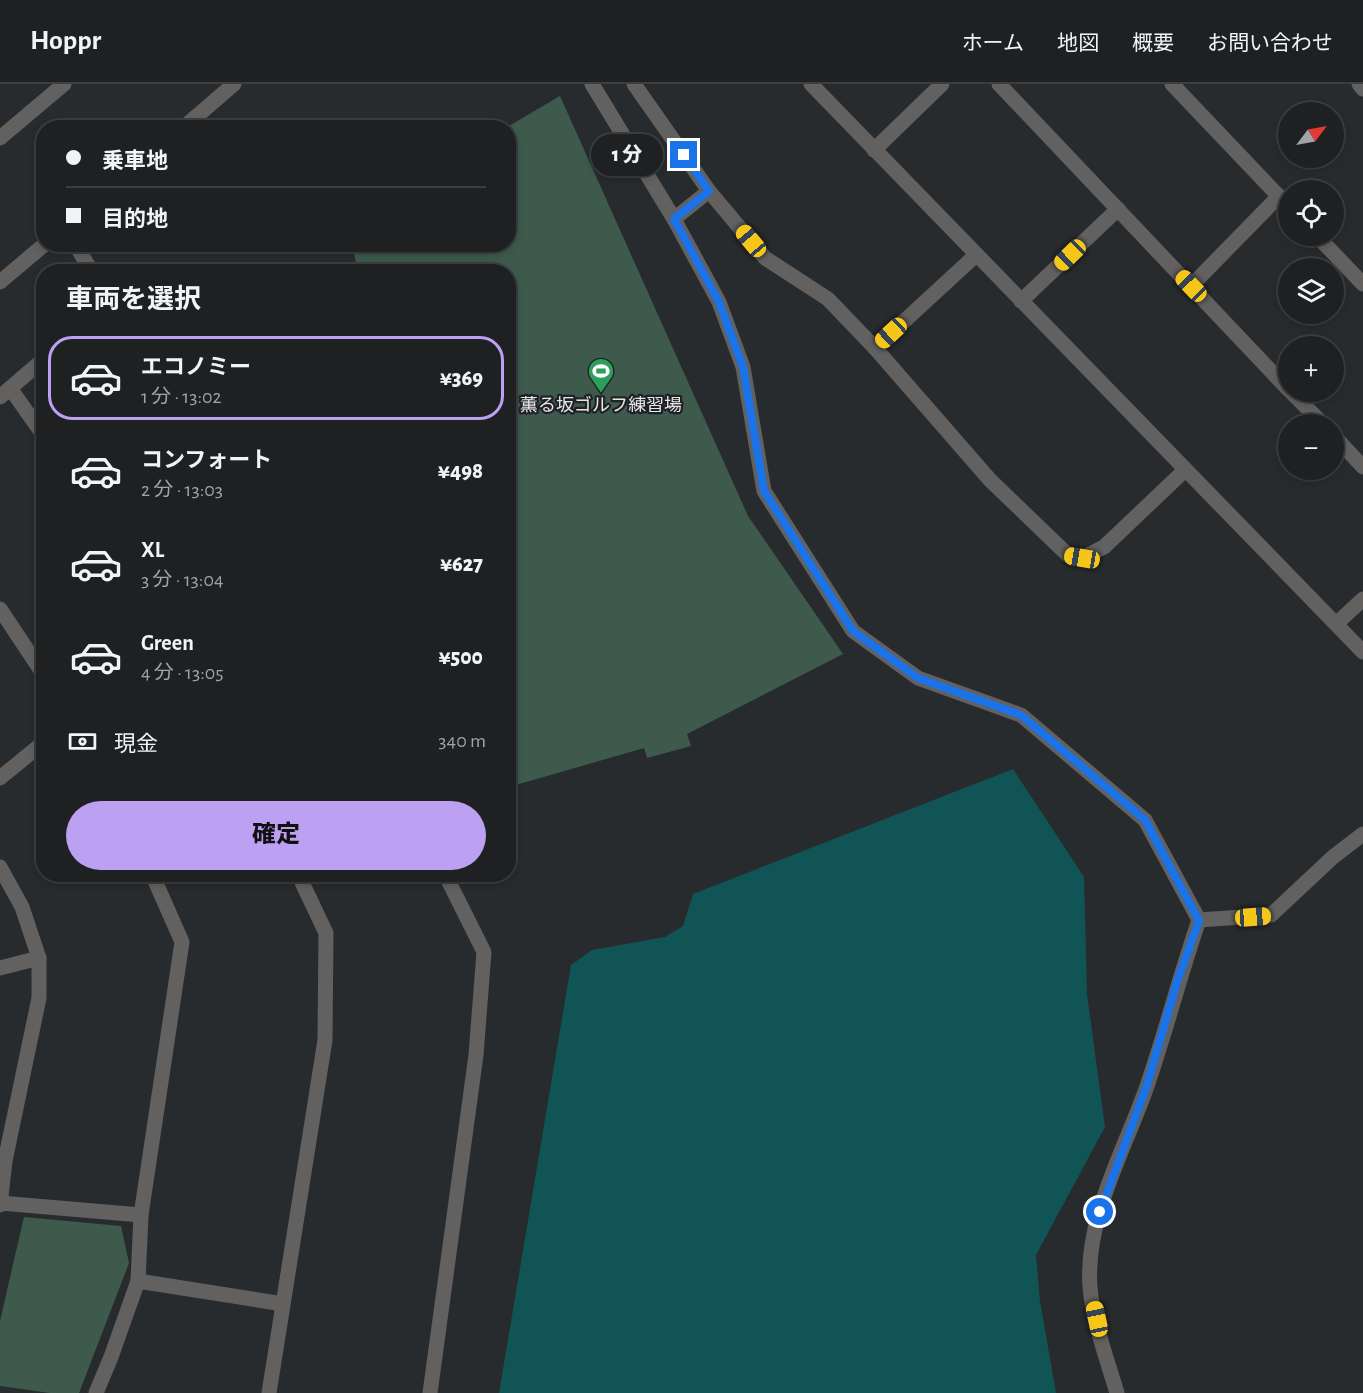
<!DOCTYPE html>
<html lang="ja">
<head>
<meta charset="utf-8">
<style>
	:root { --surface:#1e2022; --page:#26282a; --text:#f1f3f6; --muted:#a1a3a5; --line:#3c3e40; --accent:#bca0f2 }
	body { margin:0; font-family:"Alegreya Sans","Noto Sans JP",sans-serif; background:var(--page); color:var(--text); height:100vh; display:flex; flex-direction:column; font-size:22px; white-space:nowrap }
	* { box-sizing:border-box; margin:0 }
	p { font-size:20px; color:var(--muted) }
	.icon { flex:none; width:33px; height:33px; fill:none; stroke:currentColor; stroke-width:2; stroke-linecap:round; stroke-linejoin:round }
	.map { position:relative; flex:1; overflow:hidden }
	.sheet { position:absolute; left:36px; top:180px; width:480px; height:618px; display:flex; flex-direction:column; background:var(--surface); border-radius:24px; box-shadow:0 3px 9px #0003,0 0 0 2px var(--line) }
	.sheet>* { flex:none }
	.top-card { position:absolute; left:36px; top:36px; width:480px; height:132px; border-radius:24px; box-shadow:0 3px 9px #0003,0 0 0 2px var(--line); display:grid; align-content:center; height:132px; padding:0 30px; background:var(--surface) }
	.needle { width:39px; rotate:58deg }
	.controls { position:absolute; left:1278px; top:18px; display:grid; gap:12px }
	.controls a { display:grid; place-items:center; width:66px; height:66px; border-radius:50%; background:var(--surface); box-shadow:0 3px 9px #0003,0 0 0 2px var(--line); font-size:30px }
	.end { position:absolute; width:27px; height:27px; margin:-14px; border:8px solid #1a73e8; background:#fff; box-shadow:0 0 0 3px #fff }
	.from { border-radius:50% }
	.bubble { position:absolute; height:42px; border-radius:21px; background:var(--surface); box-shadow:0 3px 9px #0003,0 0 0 2px var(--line); font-size:20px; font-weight:800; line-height:42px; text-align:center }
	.car { position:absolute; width:18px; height:36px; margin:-18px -9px; border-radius:8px; box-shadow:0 0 4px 2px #0007; background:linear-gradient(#f5c518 24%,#345 0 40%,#f5c518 0 76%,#345 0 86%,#f5c518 0) }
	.top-card b { display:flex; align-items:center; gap:21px; height:57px; font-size:22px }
	.top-card b+b { border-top:2px solid var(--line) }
	.top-card i { width:15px; height:15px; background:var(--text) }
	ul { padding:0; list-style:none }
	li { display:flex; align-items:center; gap:18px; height:84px; margin:0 12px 9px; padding:0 18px; border:3px solid transparent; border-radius:24px }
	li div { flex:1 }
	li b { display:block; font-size:22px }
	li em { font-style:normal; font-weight:800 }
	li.current { border-color:var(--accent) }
	li>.icon { width:54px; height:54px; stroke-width:1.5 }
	h2 { padding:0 30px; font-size:27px; line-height:72px }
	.pay { display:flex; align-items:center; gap:15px; height:66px; padding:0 30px; font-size:22px }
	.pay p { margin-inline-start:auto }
	.button { display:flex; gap:12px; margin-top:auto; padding:12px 30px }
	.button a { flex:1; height:69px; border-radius:36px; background:var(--accent); color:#111; font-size:24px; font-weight:800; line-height:69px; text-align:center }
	header { display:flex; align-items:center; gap:36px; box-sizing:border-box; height:84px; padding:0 30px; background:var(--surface); border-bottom:2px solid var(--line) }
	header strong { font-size:28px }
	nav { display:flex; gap:33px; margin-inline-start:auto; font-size:21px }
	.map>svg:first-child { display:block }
</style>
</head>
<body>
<header>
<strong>Hoppr</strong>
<nav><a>ホーム</a><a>地図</a><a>概要</a><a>お問い合わせ</a></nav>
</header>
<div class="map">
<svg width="1363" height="1309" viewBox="0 0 1363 1309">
	<rect width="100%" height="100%" fill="#282b2e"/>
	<g fill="#3e5a4d">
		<path d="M560,12L748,432L843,570L687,650L691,662L647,674L644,664L509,703L508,188L358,187L352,161L508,160L507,43Z"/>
		<path d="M24,1133L121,1142L129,1179L79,1309H50L0,1302V1237Z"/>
	</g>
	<path fill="#105455" d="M1013,685L1084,793L1087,910L1105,1043L1036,1171L1040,1217L1056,1309H499L571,881L592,866L665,853L683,842L693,810Z"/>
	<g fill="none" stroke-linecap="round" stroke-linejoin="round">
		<g stroke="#636160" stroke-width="15">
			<path d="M592,0L674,135L719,218L743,283L764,407L853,547L918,594L1021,631L1145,736L1199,836C1180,891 1166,947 1147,1002C1125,1066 1085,1133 1090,1203C1093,1238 1107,1275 1117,1309"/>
			<path d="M634,0L709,107L765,174L828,215L875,264L990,396L1069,472L1082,474L1104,463L1185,386"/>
			<path d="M811,0L1363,568"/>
			<path d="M999,0L1288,305"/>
			<path d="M1172,0L1288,122"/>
			<path d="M1359,0L1363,5"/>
			<path d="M183,44L234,0"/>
			<path d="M0,54L64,0"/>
			<path d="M874,66L942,0"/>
			<path d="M674,135L709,107"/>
			<path d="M1317,152L1363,200"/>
			<path d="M75,160L92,188"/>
			<path d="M0,198L45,160"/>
			<path d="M1191,202L1279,112"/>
			<path d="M1021,217L1118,125"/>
			<path d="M875,264L976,171"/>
			<path d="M10,304L44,352"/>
			<path d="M1291,308L1323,340"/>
			<path d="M0,313L44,275"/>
			<path d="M1334,352L1363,383"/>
			<path d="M0,525L44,591"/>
			<path d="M1336,540L1363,515"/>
			<path d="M0,694L44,658"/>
			<path d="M0,783L22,823L39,874V914L5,1077L0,1121"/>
			<path d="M1199,836L1271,831L1333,773L1363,750"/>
			<path d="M0,884L39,874"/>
			<path d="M0,1119L141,1131"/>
			<path d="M138,1197L283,1220"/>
			<path d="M96,1309L111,1273L138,1197L141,1131L182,858L152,790"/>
			<path d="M269,1309L325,956L326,849L298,790"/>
			<path d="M430,1309L476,971L484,868L445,790"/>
		</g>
	</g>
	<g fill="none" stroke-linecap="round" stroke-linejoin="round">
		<path stroke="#1a73e8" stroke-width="8" d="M684,71L709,107L674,135L719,218L743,283L764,407L853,547L918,594L1021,631L1145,736L1199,837L1177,898L1147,1001L1100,1128"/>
	</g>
	<defs>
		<g id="stadium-pin" transform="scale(1.35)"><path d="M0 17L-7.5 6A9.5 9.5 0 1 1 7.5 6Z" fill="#2e9e5b" stroke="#1f2124"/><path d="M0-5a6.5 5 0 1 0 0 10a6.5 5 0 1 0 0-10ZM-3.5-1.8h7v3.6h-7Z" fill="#fff"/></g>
	</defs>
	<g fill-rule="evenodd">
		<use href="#stadium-pin" x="601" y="287"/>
	</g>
	<g text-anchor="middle" stroke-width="4.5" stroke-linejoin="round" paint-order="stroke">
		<g font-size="18" fill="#e4e6e8" stroke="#1f2124">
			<text x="601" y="327">薫る坂ゴルフ練習場</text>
		</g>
	</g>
</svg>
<div class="controls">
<a><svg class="needle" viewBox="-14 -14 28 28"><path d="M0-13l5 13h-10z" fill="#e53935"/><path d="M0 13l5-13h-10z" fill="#a1a3a5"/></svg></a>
<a><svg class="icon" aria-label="locate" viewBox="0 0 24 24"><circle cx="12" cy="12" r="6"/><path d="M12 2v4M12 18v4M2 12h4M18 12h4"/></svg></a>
<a><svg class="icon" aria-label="layers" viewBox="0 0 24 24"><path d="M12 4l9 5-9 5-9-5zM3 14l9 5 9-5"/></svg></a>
<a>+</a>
<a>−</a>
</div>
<i class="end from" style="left:1100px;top:1128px"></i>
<i class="end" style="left:684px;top:71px"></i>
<div class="bubble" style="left:591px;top:50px;width:72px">1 分</div>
<i class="car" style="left:751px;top:157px;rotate:320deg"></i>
<i class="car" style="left:1070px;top:171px;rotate:226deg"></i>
<i class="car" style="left:1191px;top:202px;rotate:316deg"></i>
<i class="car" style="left:891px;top:249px;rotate:227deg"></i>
<i class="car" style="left:1082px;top:474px;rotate:280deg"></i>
<i class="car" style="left:1253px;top:833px;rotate:86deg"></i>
<i class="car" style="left:1097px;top:1235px;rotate:348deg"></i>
<div class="top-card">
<b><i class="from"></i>乗車地</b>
<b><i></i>目的地</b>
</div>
<section class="sheet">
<h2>車両を選択</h2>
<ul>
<li class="current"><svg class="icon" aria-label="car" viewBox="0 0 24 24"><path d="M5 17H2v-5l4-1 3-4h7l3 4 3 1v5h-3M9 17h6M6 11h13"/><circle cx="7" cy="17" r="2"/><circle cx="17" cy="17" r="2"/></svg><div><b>エコノミー</b><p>1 分 · 13:02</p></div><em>¥369</em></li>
<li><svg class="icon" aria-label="car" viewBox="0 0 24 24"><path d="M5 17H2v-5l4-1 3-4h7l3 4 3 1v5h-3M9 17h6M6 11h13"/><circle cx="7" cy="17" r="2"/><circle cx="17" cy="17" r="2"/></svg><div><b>コンフォート</b><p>2 分 · 13:03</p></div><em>¥498</em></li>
<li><svg class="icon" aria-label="car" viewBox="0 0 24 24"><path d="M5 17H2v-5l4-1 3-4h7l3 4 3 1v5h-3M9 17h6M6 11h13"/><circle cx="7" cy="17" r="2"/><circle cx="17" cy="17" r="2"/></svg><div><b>XL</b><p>3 分 · 13:04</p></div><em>¥627</em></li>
<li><svg class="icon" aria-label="car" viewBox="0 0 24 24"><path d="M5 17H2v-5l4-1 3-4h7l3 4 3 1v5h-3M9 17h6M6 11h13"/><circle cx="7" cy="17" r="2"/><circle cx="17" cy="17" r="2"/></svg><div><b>Green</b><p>4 分 · 13:05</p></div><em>¥500</em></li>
</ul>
<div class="pay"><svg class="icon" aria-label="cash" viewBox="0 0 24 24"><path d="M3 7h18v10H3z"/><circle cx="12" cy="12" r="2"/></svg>現金<p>340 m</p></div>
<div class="button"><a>確定</a></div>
</section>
</div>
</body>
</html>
